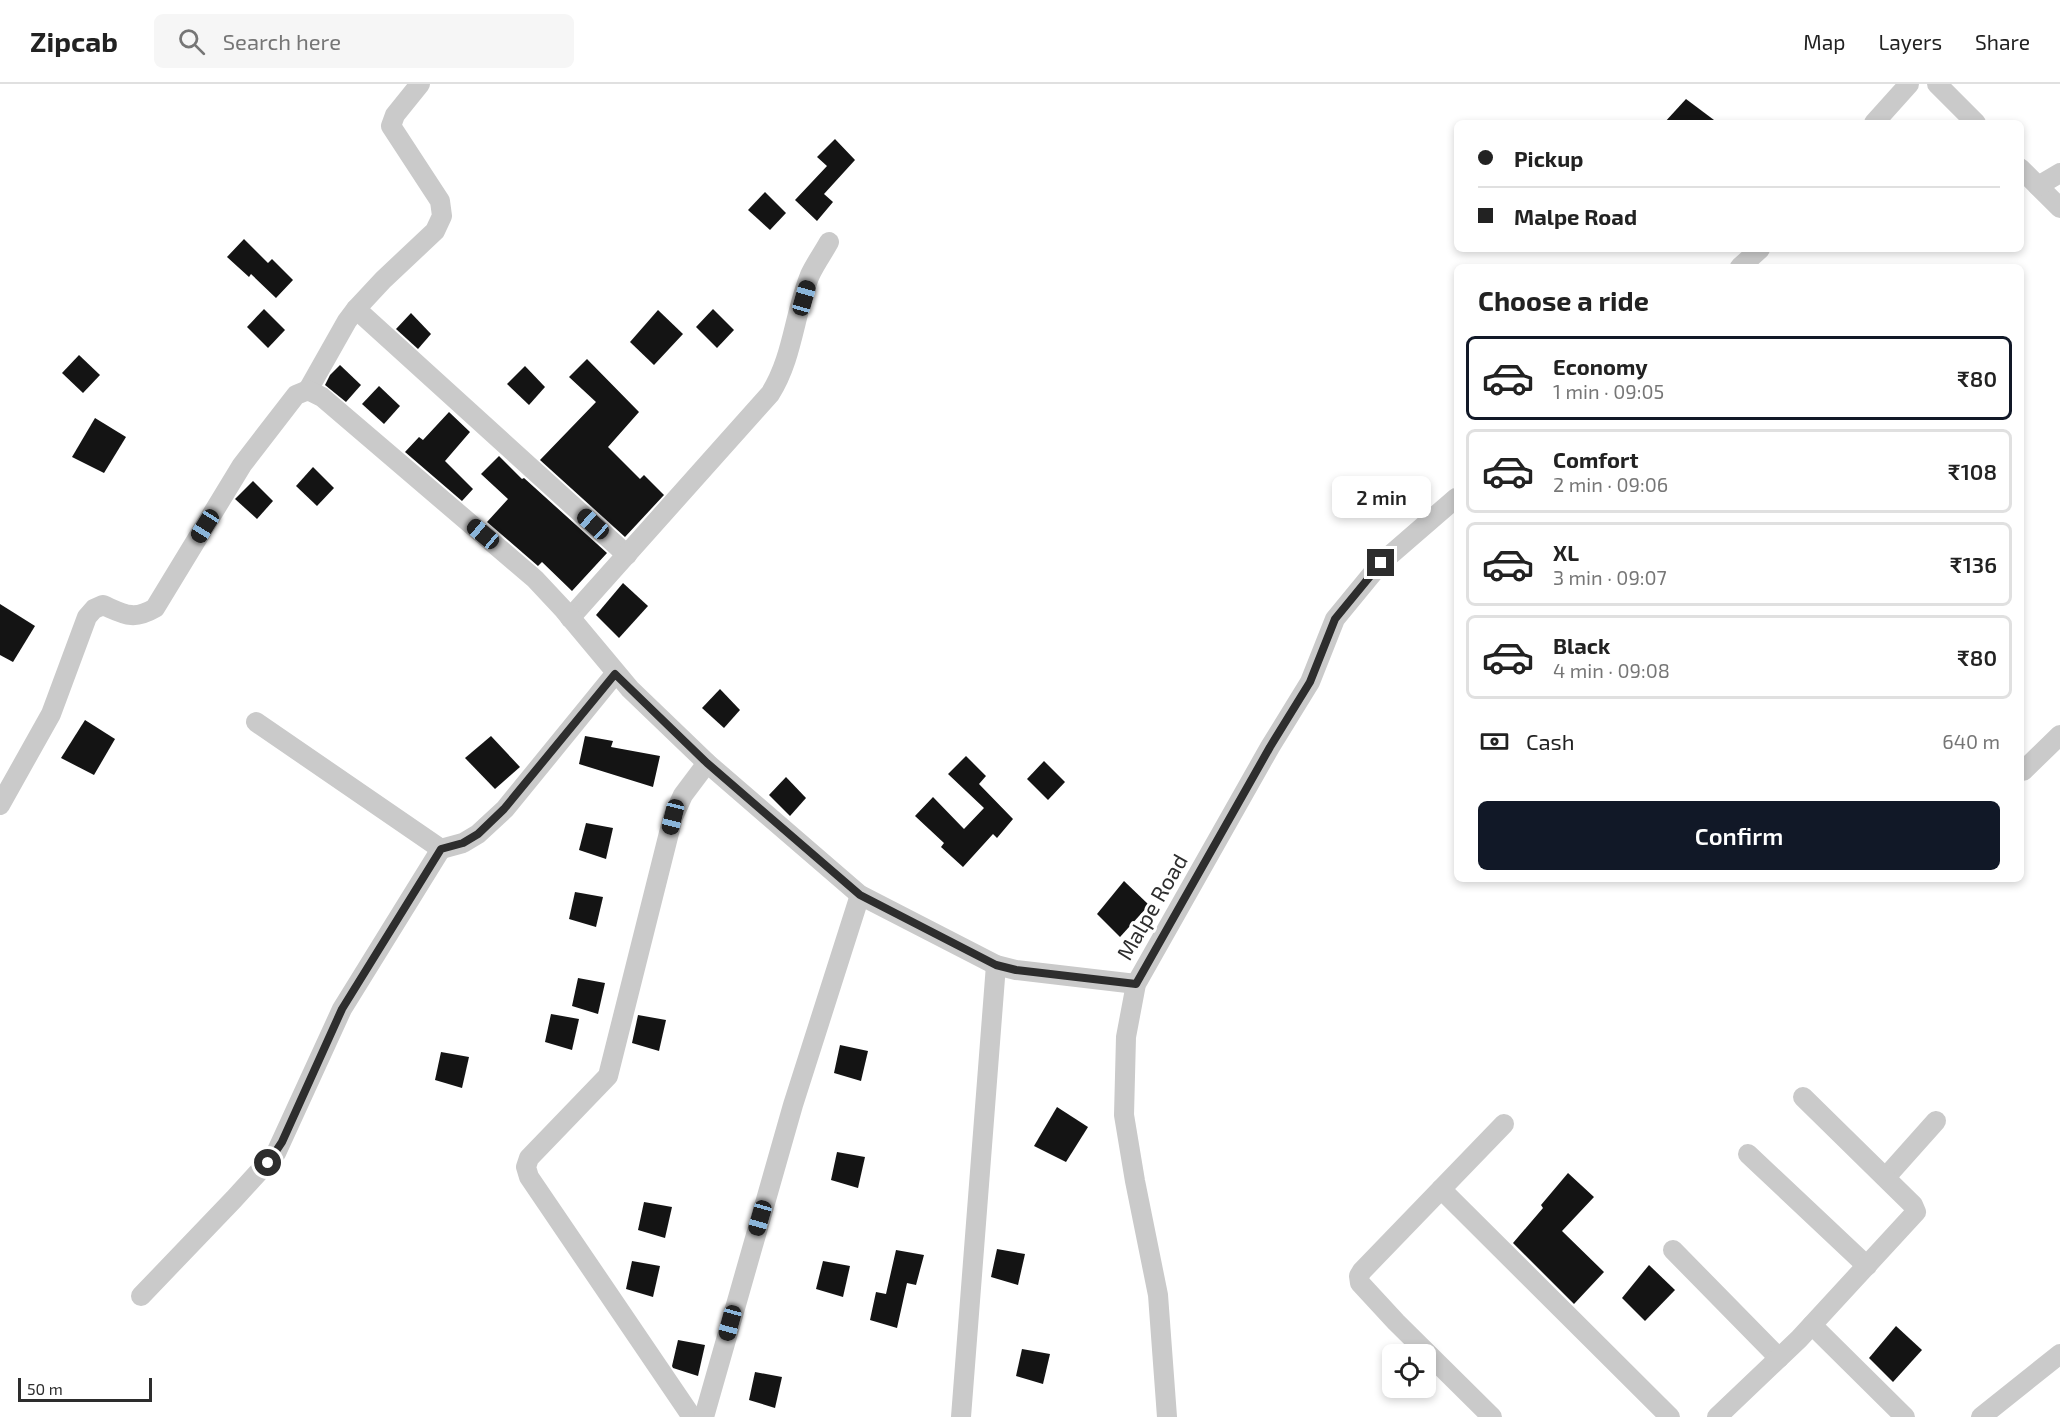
<!DOCTYPE html>
<html lang="en">
<head>
<meta charset="utf-8">
<style>
	:root { --surface:#fff; --page:#f6f6f6; --text:#222; --muted:#767676; --line:#e0e0e0; --accent:#111827 }
	body { margin:0; font-family:"Exo 2",sans-serif; background:var(--page); color:var(--text); height:100vh; display:flex; flex-direction:column; font-size:22px; white-space:nowrap }
	* { box-sizing:border-box; margin:0 }
	p { font-size:20px; color:var(--muted) }
	.icon { flex:none; width:33px; height:33px; fill:none; stroke:currentColor; stroke-width:2; stroke-linecap:round; stroke-linejoin:round }
	.map { position:relative; flex:1; overflow:hidden }
	.panel { position:absolute; left:1454px; top:180px; width:570px; height:618px; display:flex; flex-direction:column; background:var(--surface); border-radius:9px; box-shadow:0 3px 9px #0003 }
	.panel>* { flex:none }
	.hud { position:absolute; left:1454px; top:36px; width:570px; height:132px; border-radius:9px; box-shadow:0 3px 9px #0003; display:grid; align-content:center; height:132px; padding:0 24px; background:var(--surface) }
	.buttons { position:absolute; left:1382px; top:1260px; display:grid; gap:12px }
	.buttons a { display:grid; place-items:center; width:54px; height:54px; border-radius:9px; background:var(--surface); box-shadow:0 3px 9px #0003; font-size:30px }
	.scale { position:absolute; left:18px; bottom:15px; width:134px; box-sizing:border-box; padding-left:6px; border:3px solid #2d2d2d; border-top:0; font-size:16px; line-height:21px; white-space:nowrap; color:#2d2d2d; -webkit-text-stroke:4px #fff; paint-order:stroke }
	.end { position:absolute; width:27px; height:27px; margin:-14px; border:8px solid #2d2d2d; background:#fff; box-shadow:0 0 0 3px #fff }
	.from { border-radius:50% }
	.bubble { position:absolute; height:42px; border-radius:9px; background:var(--surface); box-shadow:0 3px 9px #0003; font-size:20px; font-weight:600; line-height:42px; text-align:center }
	.car { position:absolute; width:18px; height:36px; margin:-18px -9px; border-radius:8px; box-shadow:0 0 4px 2px #0007; background:linear-gradient(#222 24%,#8ab4d8 0 40%,#222 0 76%,#8ab4d8 0 86%,#222 0) }
	.hud b { display:flex; align-items:center; gap:21px; height:57px; font-size:22px }
	.hud b+b { border-top:2px solid var(--line) }
	.hud i { width:15px; height:15px; background:var(--text) }
	ul { padding:0; list-style:none }
	li { display:flex; align-items:center; gap:18px; height:84px; margin:0 12px 9px; padding:0 12px; border:3px solid var(--line); border-radius:9px }
	li div { flex:1 }
	li b { display:block; font-size:22px }
	li em { font-style:normal; font-weight:600 }
	li.on { border-color:var(--accent) }
	li>.icon { width:54px; height:54px; stroke-width:1.5 }
	h2 { padding:0 24px; font-size:27px; line-height:72px }
	.pay { display:flex; align-items:center; gap:15px; height:66px; padding:0 24px; font-size:22px }
	.pay p { margin-inline-start:auto }
	.action { display:flex; gap:12px; margin-top:auto; padding:12px 24px }
	.action a { flex:1; height:69px; border-radius:9px; background:var(--accent); color:#fff; font-size:24px; font-weight:600; line-height:69px; text-align:center }
	header { display:flex; align-items:center; gap:36px; box-sizing:border-box; height:84px; padding:0 30px; background:var(--surface); border-bottom:2px solid var(--line) }
	header strong { font-size:28px }
	nav { display:flex; gap:33px; margin-inline-start:auto; font-size:21px }
	.search { width:420px; height:54px; background:var(--page); display:flex; align-items:center; gap:15px; box-sizing:border-box; padding:0 21px; border-radius:9px; color:var(--muted); font-size:22px }
	.map>svg:first-child { display:block }
</style>
</head>
<body>
<header>
<strong>Zipcab</strong>
<div class="search"><svg class="icon" aria-label="search" viewBox="0 0 24 24"><circle cx="10" cy="10" r="6"/><path d="M15 15l6 6"/></svg>Search here</div>
<nav><a>Map</a><a>Layers</a><a>Share</a></nav>
</header>
<div class="map">
<svg width="2060" height="1333" viewBox="0 0 2060 1333">
	<rect width="100%" height="100%" fill="#fff"/>
	<g fill="#141414">
		<path d="M1686,15L1718,39H1664Z"/>
		<path d="M835,55L855,76L824,110L833,118L817,137L795,116L827,82L817,73Z"/>
		<path d="M765,108L786,129L770,146L748,126Z"/>
		<path d="M244,155L268,179L272,175L293,196L276,214L251,190L249,193L227,173Z"/>
		<path d="M264,225L285,246L268,264L247,243Z"/>
		<path d="M713,225L734,246L717,264L696,243Z"/>
		<path d="M658,226L683,250L654,281L630,258Z"/>
		<path d="M411,229L431,250L418,265L396,245Z"/>
		<path d="M79,271L100,291L83,309L62,289Z"/>
		<path d="M587,275L639,328L608,363L640,395L644,391L664,411L625,453L540,376L596,318L569,293Z"/>
		<path d="M340,281L361,301L346,318L325,301L330,291Z"/>
		<path d="M525,282L545,303L529,321L507,300Z"/>
		<path d="M379,302L400,322L384,340L362,320Z"/>
		<path d="M449,328L470,348L445,377L473,405L462,417L405,368L419,353L423,356Z"/>
		<path d="M95,334L126,353L104,389L72,373Z"/>
		<path d="M499,372L522,395L524,394L607,469L572,507L542,478L538,482L487,438L508,415L481,390Z"/>
		<path d="M313,383L334,404L317,422L296,402Z"/>
		<path d="M253,397L273,417L257,435L235,415Z"/>
		<path d="M623,499L648,522L619,554L596,531Z"/>
		<path d="M0,520L35,542L13,578L0,571Z"/>
		<path d="M720,605L740,626L724,644L702,624Z"/>
		<path d="M85,636L115,655L94,691L61,674Z"/>
		<path d="M491,652L520,683L495,705L465,674Z"/>
		<path d="M585,652L613,657L611,663L660,672L653,703L579,680Z"/>
		<path d="M966,672L986,692L979,700L1013,735L997,754L993,750L963,783L941,763L944,759L915,732L933,713L964,745L984,724L948,690Z"/>
		<path d="M1044,677L1065,698L1048,716L1027,695Z"/>
		<path d="M786,693L806,714L790,732L769,711Z"/>
		<path d="M586,739L613,744L606,775L579,766Z"/>
		<path d="M1124,797L1149,821L1120,853L1097,830Z"/>
		<path d="M575,808L603,813L596,843L569,835Z"/>
		<path d="M578,894L605,899L598,930L572,922Z"/>
		<path d="M551,930L579,935L572,966L545,958Z"/>
		<path d="M638,931L666,936L659,967L632,959Z"/>
		<path d="M840,961L868,967L861,997L834,989Z"/>
		<path d="M441,968L469,973L462,1004L435,996Z"/>
		<path d="M1057,1023L1088,1043L1066,1078L1034,1062Z"/>
		<path d="M837,1068L865,1073L858,1104L831,1096Z"/>
		<path d="M1568,1089L1594,1113L1562,1147L1604,1188L1574,1220L1513,1159L1543,1124L1541,1121Z"/>
		<path d="M644,1118L672,1123L665,1154L638,1146Z"/>
		<path d="M997,1165L1025,1170L1018,1201L991,1193Z"/>
		<path d="M896,1166L924,1171L916,1201L907,1199L897,1244L870,1236L876,1208L886,1210Z"/>
		<path d="M632,1177L660,1182L653,1213L626,1205Z"/>
		<path d="M823,1177L850,1182L843,1213L816,1205Z"/>
		<path d="M1649,1181L1675,1206L1645,1237L1622,1214Z"/>
		<path d="M1896,1242L1922,1266L1893,1298L1869,1274Z"/>
		<path d="M678,1256L705,1261L698,1292L673,1284L672,1282Z"/>
		<path d="M1022,1265L1050,1270L1043,1300L1016,1292Z"/>
		<path d="M755,1288L782,1293L775,1324L749,1316Z"/>
	</g>
	<g fill="none" stroke-linecap="round" stroke-linejoin="round">
		<g stroke="#cacaca" stroke-width="20">
			<path d="M1937,0L1976,39"/>
			<path d="M1874,39L1909,0"/>
			<path d="M2020,84L2060,124"/>
			<path d="M2038,102L2060,89"/>
			<path d="M1740,183L1760,165"/>
			<path d="M356,225L627,471"/>
			<path d="M308,306L347,237L356,225L383,196L435,147L442,132L440,117L391,42L395,31L420,0"/>
			<path d="M570,534L770,310C793,274 794,230 810,191C815,180 823,169 829,158"/>
			<path d="M256,638L441,765L463,759L478,750L505,725L615,590"/>
			<path d="M2023,687L2060,651"/>
			<path d="M0,721L51,630L87,533L94,525L103,521C124,530 133,537 155,524L242,381L296,311L308,306L322,313L535,495L564,526L630,605L707,679L860,811L996,881L1016,886L1136,900"/>
			<path d="M1748,1070L1867,1182"/>
			<path d="M1886,1093L1936,1037"/>
			<path d="M1441,1105L1670,1333"/>
			<path d="M1673,1166L1779,1274"/>
			<path d="M141,1212L234,1115L276,1069L342,925L441,765"/>
			<path d="M1812,1241L1905,1333"/>
			<path d="M692,1333L529,1093L526,1083L529,1074L608,992L673,733L683,711L707,679"/>
			<path d="M704,1333L793,1021L860,811"/>
			<path d="M961,1333L996,881"/>
			<path d="M1167,1333L1158,1211L1135,1097L1124,1031L1126,953L1136,900L1270,663L1310,598L1335,535L1381,479L1456,414"/>
			<path d="M1492,1333L1396,1238L1360,1199L1359,1192L1362,1187L1504,1040"/>
			<path d="M1717,1333L1799,1255L1916,1128L1913,1121L1803,1013"/>
			<path d="M1981,1333L2060,1270"/>
		</g>
	</g>
	<g fill="none" stroke-linecap="round" stroke-linejoin="round">
		<path stroke="#2d2d2d" stroke-width="8" d="M268,1079L282,1058L342,925L441,765L463,759L478,750L504,725L615,590L707,679L860,811L996,881L1016,886L1136,900L1270,663L1310,598L1335,535L1381,479"/>
	</g>
	<g text-anchor="middle" stroke-width="6" stroke-linejoin="round" paint-order="stroke">
		<g font-size="22" fill="#2d2d2d" stroke="#fff">
			<text transform="translate(1152 823) rotate(-60)" y="8">Malpe Road</text>
		</g>
	</g>
</svg>
<div class="buttons">
<a><svg class="icon" aria-label="locate" viewBox="0 0 24 24"><circle cx="12" cy="12" r="6"/><path d="M12 2v4M12 18v4M2 12h4M18 12h4"/></svg></a>
</div>
<div class="scale">50 m</div>
<i class="end from" style="left:268px;top:1079px"></i>
<i class="end" style="left:1381px;top:479px"></i>
<div class="bubble" style="left:1332px;top:392px;width:99px">2 min</div>
<i class="car" style="left:804px;top:214px;rotate:16deg"></i>
<i class="car" style="left:593px;top:440px;rotate:312deg"></i>
<i class="car" style="left:205px;top:442px;rotate:212deg"></i>
<i class="car" style="left:483px;top:450px;rotate:310deg"></i>
<i class="car" style="left:673px;top:733px;rotate:194deg"></i>
<i class="car" style="left:760px;top:1134px;rotate:196deg"></i>
<i class="car" style="left:730px;top:1239px;rotate:195deg"></i>
<div class="hud">
<b><i class="from"></i>Pickup</b>
<b><i></i>Malpe Road</b>
</div>
<section class="panel">
<h2>Choose a ride</h2>
<ul>
<li class="on"><svg class="icon" aria-label="car" viewBox="0 0 24 24"><path d="M5 17H2v-5l4-1 3-4h7l3 4 3 1v5h-3M9 17h6M6 11h13"/><circle cx="7" cy="17" r="2"/><circle cx="17" cy="17" r="2"/></svg><div><b>Economy</b><p>1 min · 09:05</p></div><em>₹80</em></li>
<li><svg class="icon" aria-label="car" viewBox="0 0 24 24"><path d="M5 17H2v-5l4-1 3-4h7l3 4 3 1v5h-3M9 17h6M6 11h13"/><circle cx="7" cy="17" r="2"/><circle cx="17" cy="17" r="2"/></svg><div><b>Comfort</b><p>2 min · 09:06</p></div><em>₹108</em></li>
<li><svg class="icon" aria-label="car" viewBox="0 0 24 24"><path d="M5 17H2v-5l4-1 3-4h7l3 4 3 1v5h-3M9 17h6M6 11h13"/><circle cx="7" cy="17" r="2"/><circle cx="17" cy="17" r="2"/></svg><div><b>XL</b><p>3 min · 09:07</p></div><em>₹136</em></li>
<li><svg class="icon" aria-label="car" viewBox="0 0 24 24"><path d="M5 17H2v-5l4-1 3-4h7l3 4 3 1v5h-3M9 17h6M6 11h13"/><circle cx="7" cy="17" r="2"/><circle cx="17" cy="17" r="2"/></svg><div><b>Black</b><p>4 min · 09:08</p></div><em>₹80</em></li>
</ul>
<div class="pay"><svg class="icon" aria-label="cash" viewBox="0 0 24 24"><path d="M3 7h18v10H3z"/><circle cx="12" cy="12" r="2"/></svg>Cash<p>640 m</p></div>
<div class="action"><a>Confirm</a></div>
</section>
</div>
</body>
</html>
